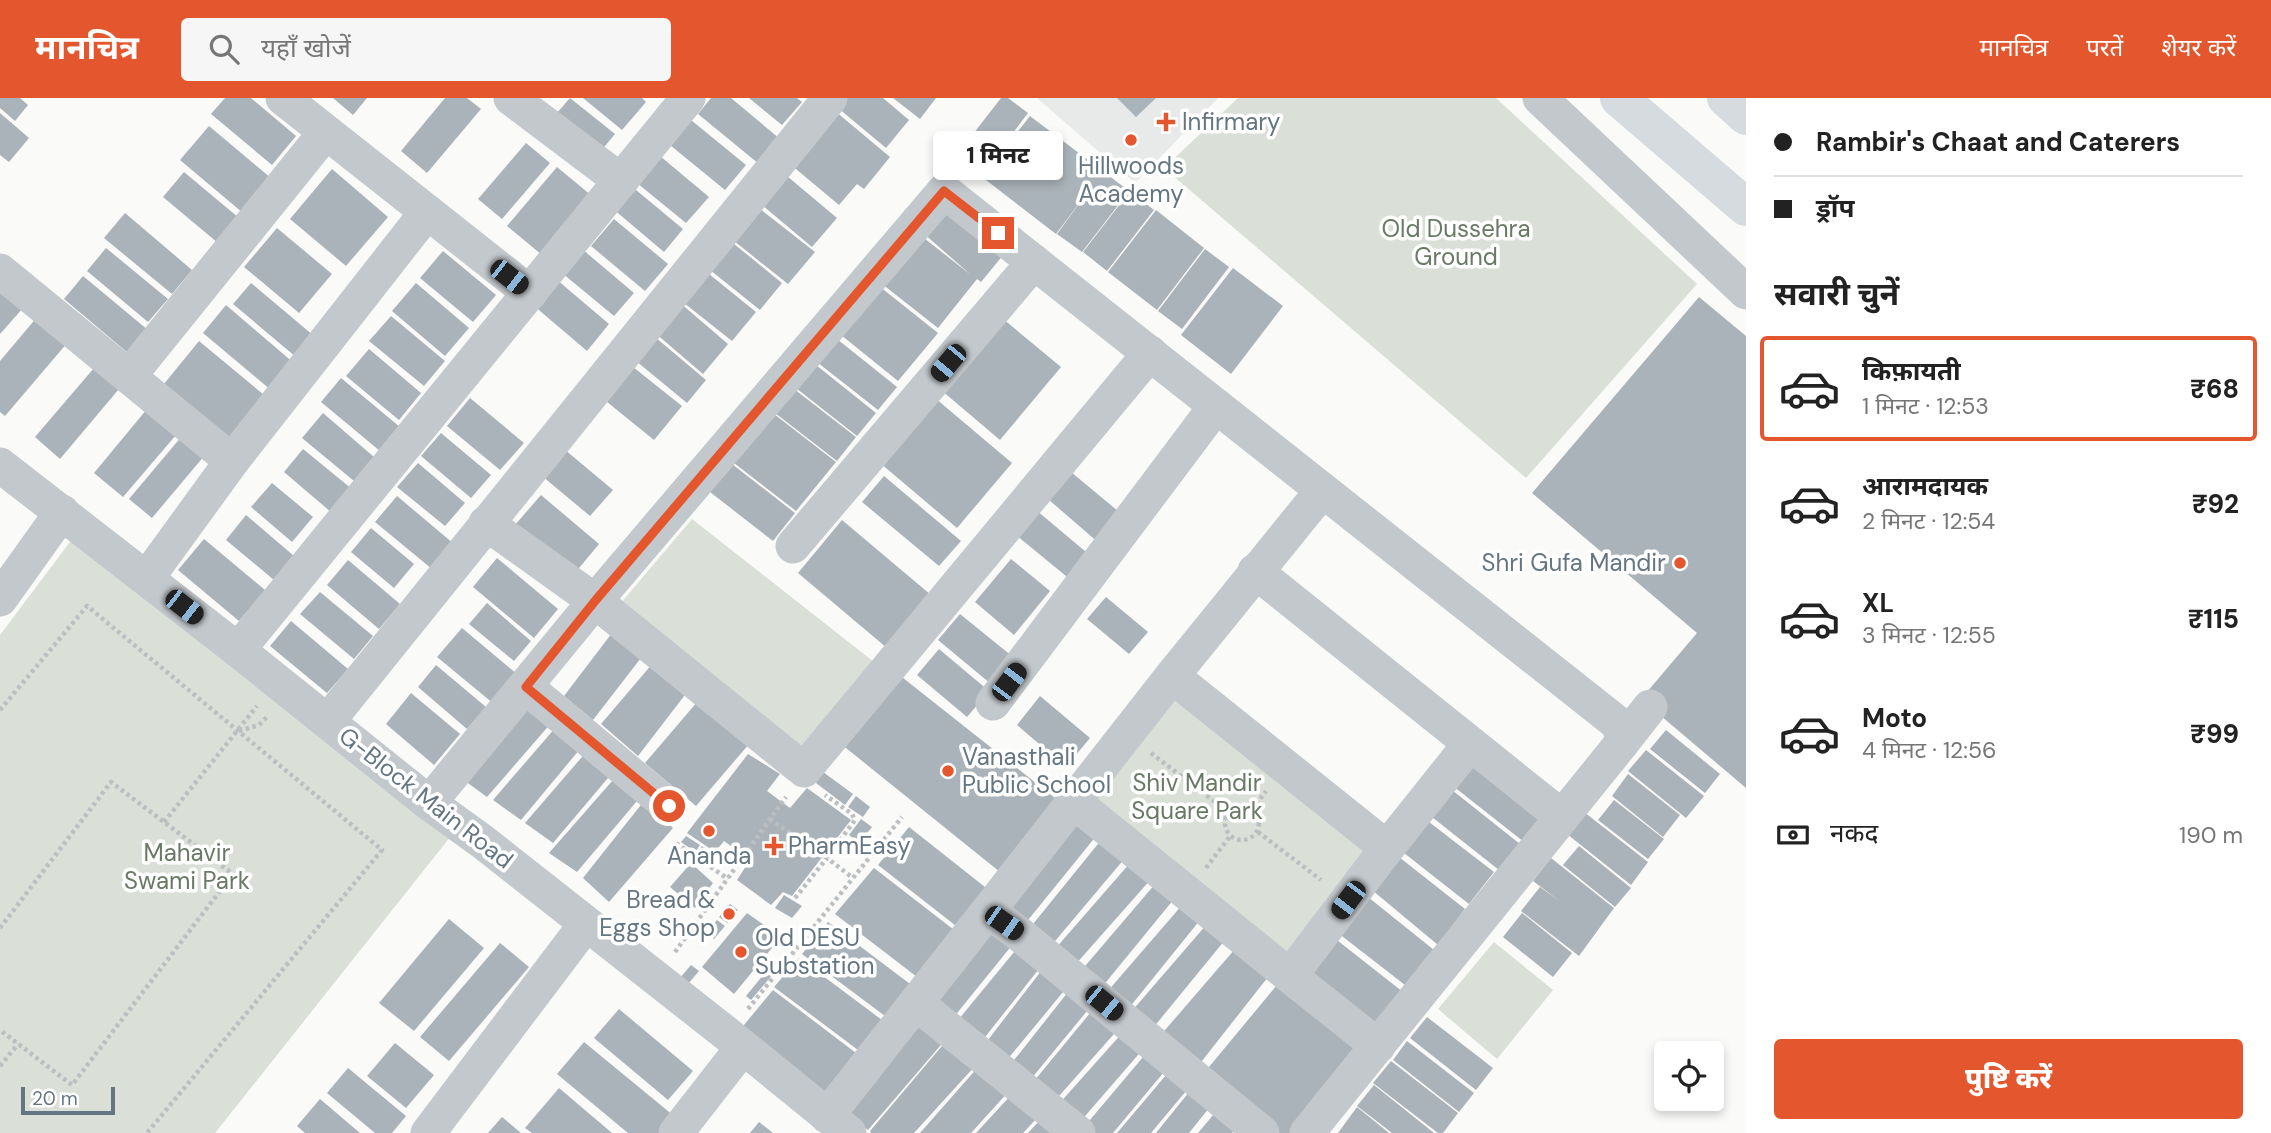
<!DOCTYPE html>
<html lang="hi">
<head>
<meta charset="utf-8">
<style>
	:root { --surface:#fff; --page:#f6f6f6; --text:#222; --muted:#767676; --line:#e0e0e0; --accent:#e4572e }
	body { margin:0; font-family:"DM Sans","Noto Sans Devanagari",sans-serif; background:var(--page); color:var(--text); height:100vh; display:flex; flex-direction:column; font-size:26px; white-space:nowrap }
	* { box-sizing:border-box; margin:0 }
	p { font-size:23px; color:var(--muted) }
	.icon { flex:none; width:38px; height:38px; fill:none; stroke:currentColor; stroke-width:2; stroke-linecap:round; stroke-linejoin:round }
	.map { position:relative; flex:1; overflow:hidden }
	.panel { display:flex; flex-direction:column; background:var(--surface); width:525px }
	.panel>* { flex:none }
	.banner { display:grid; align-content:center; height:154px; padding:0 28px; background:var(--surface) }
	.buttons { position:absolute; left:1654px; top:943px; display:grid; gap:14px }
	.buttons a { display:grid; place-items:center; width:70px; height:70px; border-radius:7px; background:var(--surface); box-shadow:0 4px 10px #0003; font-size:35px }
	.scale { position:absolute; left:21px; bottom:18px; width:94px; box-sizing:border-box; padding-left:7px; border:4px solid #657683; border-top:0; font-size:19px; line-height:24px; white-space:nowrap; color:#657683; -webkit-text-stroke:5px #fff; paint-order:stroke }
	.end { position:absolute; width:32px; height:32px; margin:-16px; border:9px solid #e4572e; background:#fff; box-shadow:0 0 0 4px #fff }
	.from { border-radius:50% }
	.bubble { position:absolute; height:49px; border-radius:7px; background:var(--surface); box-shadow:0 4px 10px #0003; font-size:23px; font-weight:800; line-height:49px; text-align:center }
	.car { position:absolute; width:21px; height:42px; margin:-21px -10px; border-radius:9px; box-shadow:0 0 5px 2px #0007; background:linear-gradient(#222 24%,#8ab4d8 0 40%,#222 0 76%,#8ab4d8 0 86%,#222 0) }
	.banner b { display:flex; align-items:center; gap:24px; height:66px; font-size:26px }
	.banner b+b { border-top:2px solid var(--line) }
	.banner i { width:18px; height:18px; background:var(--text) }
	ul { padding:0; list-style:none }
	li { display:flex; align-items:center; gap:21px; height:105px; margin:0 14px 10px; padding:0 14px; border:4px solid transparent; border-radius:7px }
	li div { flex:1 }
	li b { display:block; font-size:26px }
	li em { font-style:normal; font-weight:800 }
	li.active { border-color:var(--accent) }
	li>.icon { width:63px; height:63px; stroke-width:1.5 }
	h2 { padding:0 28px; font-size:32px; line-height:84px }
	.pay { display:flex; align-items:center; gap:18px; height:77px; padding:0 28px; font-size:26px }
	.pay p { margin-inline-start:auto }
	.action { display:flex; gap:14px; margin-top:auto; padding:14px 28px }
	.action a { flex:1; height:80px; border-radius:7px; background:var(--accent); color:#fff; font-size:28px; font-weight:800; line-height:80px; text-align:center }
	header { display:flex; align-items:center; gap:42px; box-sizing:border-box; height:98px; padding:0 35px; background:var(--accent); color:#fff }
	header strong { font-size:33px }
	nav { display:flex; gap:38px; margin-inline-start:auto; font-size:24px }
	.search { width:490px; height:63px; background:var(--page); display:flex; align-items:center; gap:18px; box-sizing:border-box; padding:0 24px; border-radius:7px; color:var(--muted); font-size:26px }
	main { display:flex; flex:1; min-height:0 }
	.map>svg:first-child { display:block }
</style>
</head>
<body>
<header>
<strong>मानचित्र</strong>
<div class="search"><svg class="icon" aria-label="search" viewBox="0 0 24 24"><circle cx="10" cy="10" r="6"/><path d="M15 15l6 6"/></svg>यहाँ खोजें</div>
<nav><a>मानचित्र</a><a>परतें</a><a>शेयर करें</a></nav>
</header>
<main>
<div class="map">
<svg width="1746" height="1035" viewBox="0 0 1746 1035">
	<rect width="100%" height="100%" fill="#fafaf8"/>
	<path fill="#e8e9e9" d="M1037,0H1218L1135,85Z"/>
	<g fill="#dadfd7">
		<path d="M1238,0H1496L1697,186L1526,380L1164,70Z"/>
		<path d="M692,421L874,564L803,650L620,506Z"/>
		<path d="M73,440L451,738L215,1035H0V537Z"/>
		<path d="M1176,590L1374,754L1291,864L1086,700Z"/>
		<path d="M1494,844L1553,892L1497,961L1438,911Z"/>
	</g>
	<g fill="#aab3b9">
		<path d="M0,0H20L28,7L15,23L0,10Z"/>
		<path d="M225,0H251L296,38L272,67L211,16Z"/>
		<path d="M333,0H367L353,17Z"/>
		<path d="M445,0H467L481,11L427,75L401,53Z"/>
		<path d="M570,0L615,36L595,60L550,23Z"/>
		<path d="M583,0H642L646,4L622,32Z"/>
		<path d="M711,0H731L780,41L759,66L698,16Z"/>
		<path d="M749,0H797L802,4L782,27Z"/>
		<path d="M837,0H883L909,22L886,50L832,5Z"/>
		<path d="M893,0H936L920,21Z"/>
		<path d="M1001,0H1008L1028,15L981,77L956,58Z"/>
		<path d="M1117,0H1156L1136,19Z"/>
		<path d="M829,8L890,59L864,91L857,86L839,107L790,66Z"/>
		<path d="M0,15L29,40L9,64L0,57Z"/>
		<path d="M1030,18L1129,93L1082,154L1057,136L1089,92L1056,136L982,79Z"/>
		<path d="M691,22L746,67L725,92L670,47Z"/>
		<path d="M209,28L272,81L243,115L180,62Z"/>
		<path d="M526,45L550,65L502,121L478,101Z"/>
		<path d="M660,58L709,99L686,125L637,85Z"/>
		<path d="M557,69L592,98L542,157L507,128Z"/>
		<path d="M332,71L388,119L346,168L290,121Z"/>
		<path d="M781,73L837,120L812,149L756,102Z"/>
		<path d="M184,74L245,125L224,150L163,99Z"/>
		<path d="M630,87L683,131L664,154L612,110Z"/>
		<path d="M1130,93L1154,112L1107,173L1083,154Z"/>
		<path d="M938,100L1004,156L981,184L977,181L938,230L863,171L901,122L971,177L914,127Z"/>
		<path d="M750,103L815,154L788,186L724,135Z"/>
		<path d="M1156,112L1204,150L1157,212L1108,174Z"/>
		<path d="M125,115L192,172L172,196L104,140Z"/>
		<path d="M614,121L668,166L645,193L591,148Z"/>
		<path d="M277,130L332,176L299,215L244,169Z"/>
		<path d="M723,137L782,185L760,212L700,164Z"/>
		<path d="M106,150L168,201L148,224L87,173Z"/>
		<path d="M582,151L634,195L614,218L562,175Z"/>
		<path d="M1205,151L1229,169L1182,231L1158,213Z"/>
		<path d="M443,153L496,197L473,224L420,180Z"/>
		<path d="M698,167L756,214L732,243L674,197Z"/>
		<path d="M1233,170L1283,208L1231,276L1181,237Z"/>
		<path d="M83,178L154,237L134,260L64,201Z"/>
		<path d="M869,180L938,235L898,283L830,228Z"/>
		<path d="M556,181L609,226L587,253L533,207Z"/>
		<path d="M251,185L314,238L296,259L233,206Z"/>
		<path d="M416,185L469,230L445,258L392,213Z"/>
		<path d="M0,191L23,210L0,236Z"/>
		<path d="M1699,199L1746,238V690L1641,601L1697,535L1532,395Z"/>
		<path d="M679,204L728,246L703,276L654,234Z"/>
		<path d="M226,207L295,266L272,293L203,235Z"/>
		<path d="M38,218L68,244L5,318L0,314V263Z"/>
		<path d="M391,218L445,263L424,288L369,243Z"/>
		<path d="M1002,220L1061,269L1000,342L941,292Z"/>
		<path d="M827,233L897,289L878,312L808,257Z"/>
		<path d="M649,234L706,282L687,305L630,258Z"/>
		<path d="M199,243L264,297L228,340L164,286Z"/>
		<path d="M369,251L421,295L399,322L346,278Z"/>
		<path d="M806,259L876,315L857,338L787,283Z"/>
		<path d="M623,261L682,308L654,342L596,295Z"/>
		<path d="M94,270L119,291L60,361L35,339Z"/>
		<path d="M341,280L400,329L380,353L321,304Z"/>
		<path d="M785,284L856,339L837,363L766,308Z"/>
		<path d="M470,300L524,345L500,372L447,328Z"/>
		<path d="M935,300L1012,365L957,430L880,365Z"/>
		<path d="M152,305L182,330L123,399L94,375Z"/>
		<path d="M765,309L836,364L796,413L725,358Z"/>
		<path d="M323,315L374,359L354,383L302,340Z"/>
		<path d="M441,335L491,377L471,400L421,358Z"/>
		<path d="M182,338L205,357L152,420L129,401Z"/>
		<path d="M558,346L613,392L590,418L536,373Z"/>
		<path d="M303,351L358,396L338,420L284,374Z"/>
		<path d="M723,359L795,415L773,443L701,387Z"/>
		<path d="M418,365L465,405L445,428L397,389Z"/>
		<path d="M1071,374L1124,418L1100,446L1048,401Z"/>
		<path d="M884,378L961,443L939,468L862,404Z"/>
		<path d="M272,385L313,419L292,444L251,409Z"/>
		<path d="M541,397L599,446L574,476L515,427Z"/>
		<path d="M397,398L454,446L432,471L375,424Z"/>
		<path d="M1036,412L1092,459L1072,483L1016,437Z"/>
		<path d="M246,417L294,458L274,482L226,442Z"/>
		<path d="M842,422L931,497L887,550L798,475Z"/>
		<path d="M371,430L414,466L394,490L351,454Z"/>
		<path d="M204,441L265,492L239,523L178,472Z"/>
		<path d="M497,460L558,511L534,540L473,489Z"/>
		<path d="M1011,461L1050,493L1014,537L975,504Z"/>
		<path d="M348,462L400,506L379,531L327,487Z"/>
		<path d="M320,494L373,538L354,561L300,516Z"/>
		<path d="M1106,499L1148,534L1129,556L1087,521Z"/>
		<path d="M487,505L531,543L514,563L469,526Z"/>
		<path d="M960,516L1013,559L991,586L938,542Z"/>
		<path d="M291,523L348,571L327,595L270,548Z"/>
		<path d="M462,530L518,577L494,606L437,559Z"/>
		<path d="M612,535L644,556L593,622L564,598Z"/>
		<path d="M939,551L989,593L967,619L917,577Z"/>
		<path d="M653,565L688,593L638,658L601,626Z"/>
		<path d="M436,567L486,609L467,631L418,589Z"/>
		<path d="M898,576L1055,700L1000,774L841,646Z"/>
		<path d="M411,595L460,636L434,667L386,626Z"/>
		<path d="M1040,598L1090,640L1066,669L1017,627Z"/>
		<path d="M526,601L552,624L487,699L461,680Z"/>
		<path d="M698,603L749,646L696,708L645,665Z"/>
		<path d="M556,629L580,651L521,722L493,702Z"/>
		<path d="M1666,632L1720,676L1705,695L1650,651Z"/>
		<path d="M588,652L613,674L553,745L525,725Z"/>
		<path d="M1646,652L1704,698L1686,720L1628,673Z"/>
		<path d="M748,656L780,676L767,693L790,710L807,690L851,722L792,798L783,794L771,807L737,782L750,762L724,743L715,754L687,735Z"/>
		<path d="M1477,660L1545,716L1524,744L1453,688Z"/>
		<path d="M823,674L853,696L845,707L816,685Z"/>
		<path d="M1628,676L1680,717L1663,739L1612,698Z"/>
		<path d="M613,682L637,703L577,774L549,755Z"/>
		<path d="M1452,692L1520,746L1499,772L1432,719Z"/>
		<path d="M856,698L870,709L863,719L848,709Z"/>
		<path d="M1614,702L1664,741L1648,761L1598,722Z"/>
		<path d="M644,703L673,730L609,804L583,780Z"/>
		<path d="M1584,714L1648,764L1631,787L1567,736Z"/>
		<path d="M1074,718L1097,737L1024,827L1002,811Z"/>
		<path d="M861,721L872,729L859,745L849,737Z"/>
		<path d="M1429,724L1494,774L1469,806L1404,755Z"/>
		<path d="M909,729L990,793L960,831L878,767Z"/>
		<path d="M686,738L700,747L695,754L681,744Z"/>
		<path d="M1102,741L1125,760L1050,849L1029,831Z"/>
		<path d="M702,748L716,757L711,763L697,754Z"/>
		<path d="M1579,748L1631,790L1615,809L1563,767Z"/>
		<path d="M1399,759L1465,811L1438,847L1372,792Z"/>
		<path d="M1551,760L1614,810L1579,858L1521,813L1540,789L1561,804L1533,783Z"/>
		<path d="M691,765L713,785L695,810L670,789Z"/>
		<path d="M1130,765L1152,780L1075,867L1055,851Z"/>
		<path d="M874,770L958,835L921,882L835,816Z"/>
		<path d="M1156,785L1174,801L1102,889L1080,874Z"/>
		<path d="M784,797L802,808L792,820L775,810Z"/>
		<path d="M1368,799L1434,852L1405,887L1338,835Z"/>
		<path d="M730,806L738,812L727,825L719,819Z"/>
		<path d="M1183,806L1200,822L1129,910L1107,894Z"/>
		<path d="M747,815L781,839L734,896L702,869Z"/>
		<path d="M1522,815L1572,855L1553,879L1503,839Z"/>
		<path d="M449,821L484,850L414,933L379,905Z"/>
		<path d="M717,822L725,828L714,841L706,835Z"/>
		<path d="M828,824L914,889L889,921L802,856Z"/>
		<path d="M990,826L1013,846L949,925L926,905Z"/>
		<path d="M1207,826L1225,842L1153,930L1131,914Z"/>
		<path d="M1333,839L1403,894L1373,934L1303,878Z"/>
		<path d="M500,845L529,869L449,963L420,939Z"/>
		<path d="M1019,848L1042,867L978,948L954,927Z"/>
		<path d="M1235,851L1268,879L1198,968L1159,939Z"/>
		<path d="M799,860L886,925L862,955L774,889Z"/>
		<path d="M691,867L699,873L688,886L680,880Z"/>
		<path d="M1045,868L1068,888L1002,968L981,951Z"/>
		<path d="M769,870L774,875L751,902L746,898Z"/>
		<path d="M1277,887L1361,951L1291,1035H1274L1204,975Z"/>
		<path d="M1072,889L1092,907L1026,987L1007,971Z"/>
		<path d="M773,892L860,958L826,1004L739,933Z"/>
		<path d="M1095,909L1121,928L1052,1006L1030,988Z"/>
		<path d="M619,911L693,973L668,1002L594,940Z"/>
		<path d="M916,917L946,941L868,1032L841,1009Z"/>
		<path d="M1427,919L1493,970L1476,992L1410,940Z"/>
		<path d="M1124,933L1144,950L1079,1025L1057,1008Z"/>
		<path d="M947,942L976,967L914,1035H871L870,1033Z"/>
		<path d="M1407,943L1474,995L1459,1014L1393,962Z"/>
		<path d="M584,944L674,1018L660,1035H628L557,976Z"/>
		<path d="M395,945L434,977L406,1010L367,978Z"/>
		<path d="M1149,952L1169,968L1113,1035H1092L1084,1029Z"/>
		<path d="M1391,963L1458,1015L1443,1035H1438L1373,985Z"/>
		<path d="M979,968L1010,992L971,1035H920Z"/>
		<path d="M348,970L406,1018L392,1035H375L327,995Z"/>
		<path d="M1172,970L1191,987L1151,1035H1117Z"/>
		<path d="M1374,987L1434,1035H1392L1357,1008Z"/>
		<path d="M1194,988L1213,1005L1189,1035H1156Z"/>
		<path d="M559,990L612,1035H532L525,1030Z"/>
		<path d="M1012,996L1038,1019L1023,1035H976Z"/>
		<path d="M320,1001L360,1035H305L297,1028Z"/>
		<path d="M1357,1009L1389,1035H1338Z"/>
		<path d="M1219,1010L1240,1026L1232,1035H1198Z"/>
		<path d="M502,1019L521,1035H488Z"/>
		<path d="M1042,1020L1061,1035H1028Z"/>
		<path d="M759,1024L773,1035H750Z"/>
	</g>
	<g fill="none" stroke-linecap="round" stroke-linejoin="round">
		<g stroke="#bbbfc2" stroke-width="4.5" stroke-dasharray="3.5 3.5" stroke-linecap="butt">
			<path d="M0,612L87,508L382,752L147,1035"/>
			<path d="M239,633L259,627L268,618"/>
			<path d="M1151,655L1228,714"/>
			<circle cx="1242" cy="725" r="17"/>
			<path d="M1252,712L1266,693"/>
			<path d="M770,721L827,760L855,722L852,716L825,697"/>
			<path d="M164,724L257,608"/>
			<path d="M1258,734L1321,782"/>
			<path d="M676,745L728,781"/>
			<path d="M1206,770L1231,737"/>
			<path d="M795,800L827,760L853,780"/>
			<path d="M0,830L111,684L233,776L72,987L0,932"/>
			<path d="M675,854L786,699"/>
			<path d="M748,911L902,719"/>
			<path d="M0,968L18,946"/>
		</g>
		<g stroke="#c3c8cc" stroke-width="35">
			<path d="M283,0L530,195"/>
			<path d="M511,0L621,83"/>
			<path d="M1540,0L1746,194"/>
			<path d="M0,173L232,363"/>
			<path d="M129,278L325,35"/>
			<path d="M0,367L238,552L429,705L483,744L727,936L849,1035"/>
			<path d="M1322,393L1172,578L1387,750L1470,646"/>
			<path d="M486,425L595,503L804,672L1150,255"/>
			<path d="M793,448L1034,164"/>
			<path d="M1255,473L1562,719"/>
			<path d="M147,480L232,363L427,114"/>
			<path d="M0,501L62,414"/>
			<path d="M238,552L688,0"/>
			<path d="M526,589L669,708"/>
			<path d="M993,605L1216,308"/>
			<path d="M328,623L830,0"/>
			<path d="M1621,646L1650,609"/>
			<path d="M1073,703L1290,878L1387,750"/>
			<path d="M429,705L595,503L944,93L1616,624L1622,634L1621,646L1307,1035"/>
			<path d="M988,813L1172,578"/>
			<path d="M1290,878L1378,948"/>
			<path d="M916,905L1078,1035"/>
			<path d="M827,1018L988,813L1018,835L1262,1035"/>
			<path d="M428,1035L586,826"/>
			<path d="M676,1035L743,949"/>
		</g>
		<g stroke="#d6dbdf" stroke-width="38">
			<path d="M1619,0L1746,109"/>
			<path d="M1726,0L1746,18"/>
		</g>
	</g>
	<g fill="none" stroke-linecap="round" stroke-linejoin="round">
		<path stroke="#e4572e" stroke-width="9" d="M669,708L526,589L595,503L944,93L998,135"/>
	</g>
	<g fill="#e4572e" stroke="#fff" stroke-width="2.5">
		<path d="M1162.5 13.5h7v7h7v7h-7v7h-7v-7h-7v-7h7z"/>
		<circle cx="1131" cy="42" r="7"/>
		<circle cx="1680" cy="465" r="7"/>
		<circle cx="948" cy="673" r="7"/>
		<circle cx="709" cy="733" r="7"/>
		<path d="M770.5 737.5h7v7h7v7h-7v7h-7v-7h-7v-7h7z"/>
		<circle cx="729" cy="816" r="7"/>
		<circle cx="741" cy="854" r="7"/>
	</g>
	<g text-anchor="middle" stroke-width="7" stroke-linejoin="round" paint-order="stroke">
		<g font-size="24" fill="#657683" stroke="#fff" text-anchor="start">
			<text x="1182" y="32">Infirmary</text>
			<text x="1131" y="76" text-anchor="middle">Hillwoods<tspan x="1131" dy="28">Academy</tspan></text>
			<text x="1666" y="473" text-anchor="end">Shri Gufa Mandir</text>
			<text x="962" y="667">Vanasthali<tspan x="962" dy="28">Public School</tspan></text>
			<text x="788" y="756">PharmEasy</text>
			<text x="709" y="766" text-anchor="middle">Ananda</text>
			<text x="715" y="810" text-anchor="end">Bread &amp;<tspan x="715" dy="28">Eggs Shop</tspan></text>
			<text x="755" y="848">Old DESU<tspan x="755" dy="28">Substation</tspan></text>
		</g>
		<g font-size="24" fill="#687a64" stroke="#fff">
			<text x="1456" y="139">Old Dussehra<tspan x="1456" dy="28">Ground</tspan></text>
			<text x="1197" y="693">Shiv Mandir<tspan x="1197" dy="28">Square Park</tspan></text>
			<text x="187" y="763">Mahavir<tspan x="187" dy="28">Swami Park</tspan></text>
		</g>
		<g font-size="24" fill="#657683" stroke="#fff">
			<text transform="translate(426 700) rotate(38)" y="8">G-Block Main Road</text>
		</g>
	</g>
</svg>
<div class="buttons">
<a><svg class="icon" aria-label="locate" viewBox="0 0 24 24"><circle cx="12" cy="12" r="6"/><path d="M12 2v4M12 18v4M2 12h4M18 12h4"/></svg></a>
</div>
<div class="scale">20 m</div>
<i class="end from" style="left:669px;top:708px"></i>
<i class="end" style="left:998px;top:135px"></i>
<div class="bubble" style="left:933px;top:33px;width:130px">1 मिनट</div>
<i class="car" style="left:509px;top:179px;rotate:128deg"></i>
<i class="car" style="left:948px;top:265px;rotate:220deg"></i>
<i class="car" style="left:184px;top:509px;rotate:128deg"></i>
<i class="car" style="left:1009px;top:584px;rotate:37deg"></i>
<i class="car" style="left:1348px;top:802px;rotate:217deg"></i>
<i class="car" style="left:1004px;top:825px;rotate:125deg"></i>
<i class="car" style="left:1104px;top:905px;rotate:129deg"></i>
</div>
<section class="panel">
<div class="banner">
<b><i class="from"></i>Rambir's Chaat and Caterers</b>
<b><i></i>ड्रॉप</b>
</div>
<h2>सवारी चुनें</h2>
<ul>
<li class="active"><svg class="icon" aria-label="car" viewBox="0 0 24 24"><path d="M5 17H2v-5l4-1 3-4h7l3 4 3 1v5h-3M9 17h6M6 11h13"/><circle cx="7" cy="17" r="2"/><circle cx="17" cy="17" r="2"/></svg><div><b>किफ़ायती</b><p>1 मिनट · 12:53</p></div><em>₹68</em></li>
<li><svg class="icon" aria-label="car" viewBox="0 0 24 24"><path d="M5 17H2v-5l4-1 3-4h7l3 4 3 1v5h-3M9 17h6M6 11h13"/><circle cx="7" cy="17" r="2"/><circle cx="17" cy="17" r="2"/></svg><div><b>आरामदायक</b><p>2 मिनट · 12:54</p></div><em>₹92</em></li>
<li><svg class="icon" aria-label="car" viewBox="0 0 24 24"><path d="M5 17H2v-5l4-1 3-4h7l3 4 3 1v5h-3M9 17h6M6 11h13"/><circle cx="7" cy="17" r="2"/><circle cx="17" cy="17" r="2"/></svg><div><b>XL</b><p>3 मिनट · 12:55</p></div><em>₹115</em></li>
<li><svg class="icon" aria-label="car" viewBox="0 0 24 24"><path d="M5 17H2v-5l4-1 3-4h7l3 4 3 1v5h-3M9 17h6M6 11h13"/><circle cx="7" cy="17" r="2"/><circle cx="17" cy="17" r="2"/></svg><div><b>Moto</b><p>4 मिनट · 12:56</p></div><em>₹99</em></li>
</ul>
<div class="pay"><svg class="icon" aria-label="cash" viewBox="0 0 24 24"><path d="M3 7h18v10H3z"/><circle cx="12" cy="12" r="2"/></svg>नकद<p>190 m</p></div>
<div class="action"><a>पुष्टि करें</a></div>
</section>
</main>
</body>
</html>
